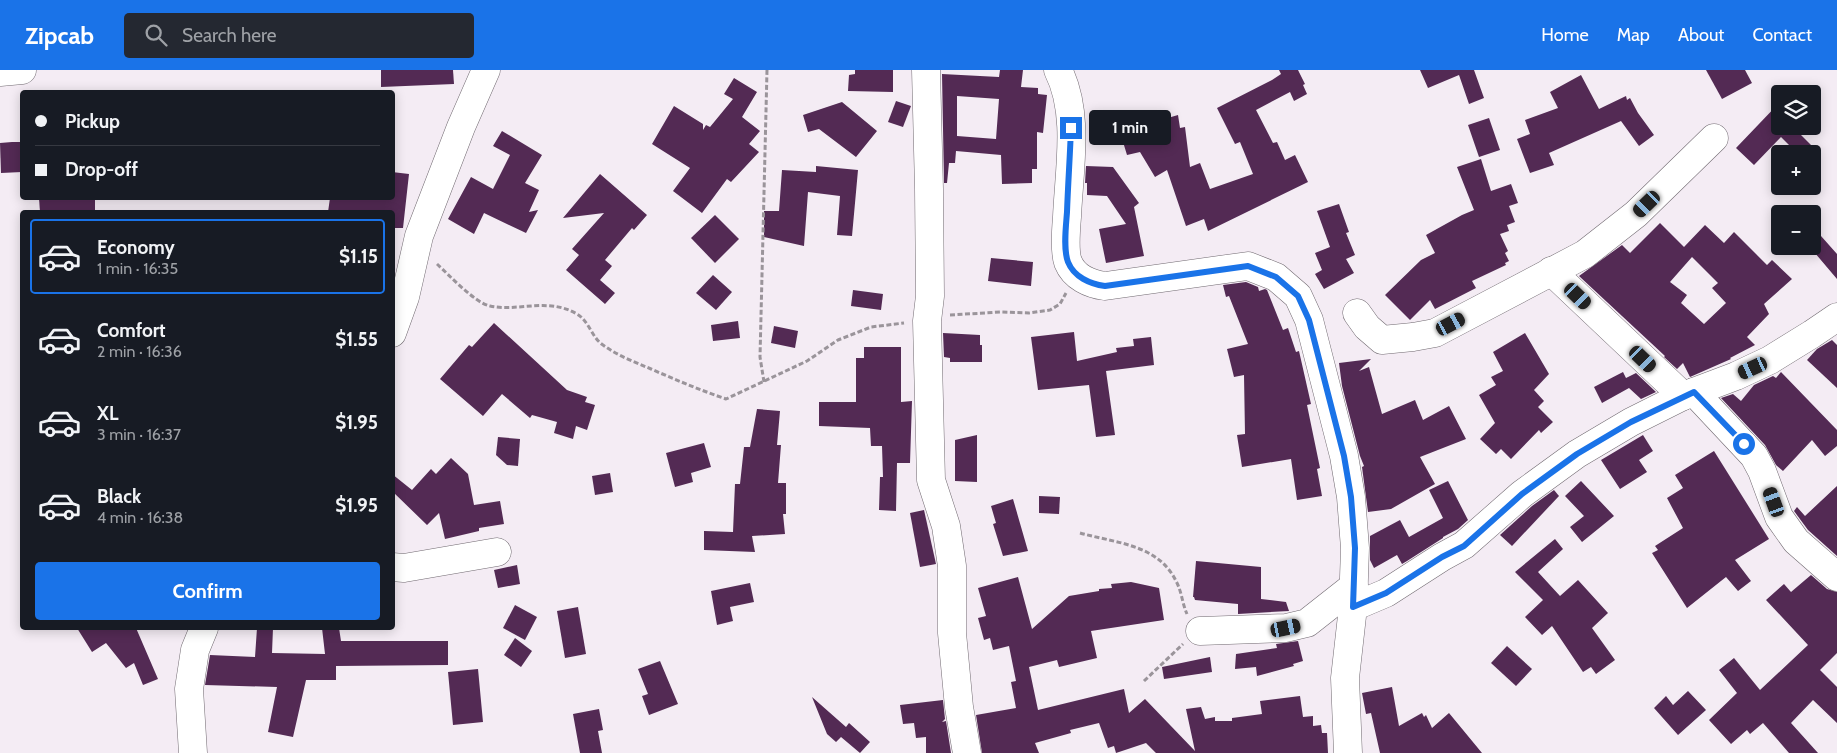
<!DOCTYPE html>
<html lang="en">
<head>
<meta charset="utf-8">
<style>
	:root { --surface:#171b24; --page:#242831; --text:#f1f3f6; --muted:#9ea1a6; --line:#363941; --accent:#1a73e8 }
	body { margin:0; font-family:Cabin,sans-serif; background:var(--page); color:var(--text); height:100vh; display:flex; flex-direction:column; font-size:19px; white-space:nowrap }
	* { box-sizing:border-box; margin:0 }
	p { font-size:16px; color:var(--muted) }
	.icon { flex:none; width:28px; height:28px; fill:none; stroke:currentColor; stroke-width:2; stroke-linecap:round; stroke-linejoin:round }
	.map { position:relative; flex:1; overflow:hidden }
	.sheet { position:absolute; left:20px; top:140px; width:375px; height:420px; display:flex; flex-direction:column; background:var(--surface); border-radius:5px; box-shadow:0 2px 12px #0003 }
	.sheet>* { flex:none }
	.guide { position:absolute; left:20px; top:20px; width:375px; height:110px; border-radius:5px; box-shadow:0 2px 12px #0003; display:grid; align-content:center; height:110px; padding:0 15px; background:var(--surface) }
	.buttons { position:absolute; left:1771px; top:15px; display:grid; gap:10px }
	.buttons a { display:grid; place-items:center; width:50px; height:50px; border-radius:5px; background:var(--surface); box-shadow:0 2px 12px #0003; font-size:25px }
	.end { position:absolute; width:22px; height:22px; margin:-11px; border:6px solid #1a73e8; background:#fff; box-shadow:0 0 0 2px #fff }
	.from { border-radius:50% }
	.bubble { position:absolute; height:35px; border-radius:5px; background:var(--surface); box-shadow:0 2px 12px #0003; font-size:16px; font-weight:700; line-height:35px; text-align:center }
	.car { position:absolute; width:15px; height:30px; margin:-15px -8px; border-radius:6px; box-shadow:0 0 4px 1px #0007; background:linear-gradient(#222 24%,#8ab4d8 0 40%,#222 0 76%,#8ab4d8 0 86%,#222 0) }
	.guide b { display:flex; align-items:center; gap:18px; height:48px; font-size:19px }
	.guide b+b { border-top:1px solid var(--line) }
	.guide i { width:12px; height:12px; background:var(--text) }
	ul { padding:9px 0 0; list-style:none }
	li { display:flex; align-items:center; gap:15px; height:75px; margin:0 10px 8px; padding:0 5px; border:2px solid transparent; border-radius:5px }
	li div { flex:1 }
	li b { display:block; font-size:19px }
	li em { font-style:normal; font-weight:700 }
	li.active { border-color:var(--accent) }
	li>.icon { width:45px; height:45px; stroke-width:1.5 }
	.button { display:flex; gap:10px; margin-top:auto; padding:10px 15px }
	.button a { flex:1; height:58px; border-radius:5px; background:var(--accent); color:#fff; font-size:20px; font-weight:700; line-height:58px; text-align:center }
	header { display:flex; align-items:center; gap:30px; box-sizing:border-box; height:70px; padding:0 25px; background:var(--accent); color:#fff }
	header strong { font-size:24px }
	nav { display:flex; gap:28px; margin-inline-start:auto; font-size:18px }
	.search { width:350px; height:45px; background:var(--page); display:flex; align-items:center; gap:12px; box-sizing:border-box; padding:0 18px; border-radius:5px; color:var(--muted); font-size:19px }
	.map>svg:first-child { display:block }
</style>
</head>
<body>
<header>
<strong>Zipcab</strong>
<div class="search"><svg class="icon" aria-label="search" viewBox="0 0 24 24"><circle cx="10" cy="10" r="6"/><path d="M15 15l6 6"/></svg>Search here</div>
<nav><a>Home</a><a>Map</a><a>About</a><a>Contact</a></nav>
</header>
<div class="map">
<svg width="1837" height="683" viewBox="0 0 1837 683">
	<rect width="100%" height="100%" fill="#f4ecf4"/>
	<g fill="#532a54" fill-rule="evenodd">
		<path d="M381,0H453L454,14L381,17Z"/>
		<path d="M855,0H893V22L848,21L849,5L855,4Z"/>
		<path d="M1000,0H1023L1021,17L1038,18V24L1047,25L1043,63L1037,62V99H1032V113L1002,114L1001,85L956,81L955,93H949L947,113H944L942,4L999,7ZM957,26L999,29L996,69L957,66Z"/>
		<path d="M1279,0H1298L1305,14L1303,15L1307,24L1294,31L1290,22L1256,40L1273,73L1277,72L1285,90L1295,85L1308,112L1208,161L1204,149L1186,156L1167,100L1155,107L1140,82L1127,85L1120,62L1178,45L1180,58L1185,57L1190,97L1200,93L1210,119L1253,104L1240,72L1235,74L1217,38L1272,10L1281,4Z"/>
		<path d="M1420,0H1474L1484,28L1469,34L1459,5L1428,18Z"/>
		<path d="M1706,0H1745L1752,13L1722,29Z"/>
		<path d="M1581,5L1599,39L1626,26L1627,30L1630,28L1638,43L1654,65L1639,76L1621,51L1549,83L1554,95L1530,103L1517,69L1530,64L1525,50L1558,38L1550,22Z"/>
		<path d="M734,8L757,22L742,47L760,61L749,74L759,82L731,112L727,109L702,143L673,121L690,98L652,74L674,36L703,54V60L706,55L710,57L733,29L724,24Z"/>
		<path d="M896,31L911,36L903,57L888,52Z"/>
		<path d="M842,32L877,61L856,87L819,59L808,62L803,45Z"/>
		<path d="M1780,32V56H1792L1812,76L1804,84H1798L1781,67L1754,95L1736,78Z"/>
		<path d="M1489,48L1500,80L1479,87L1468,55Z"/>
		<path d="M502,61L542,85L525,113L539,120L529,142L538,140L526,163L484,143L474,164L448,149L471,107L493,119L510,85L493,76Z"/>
		<path d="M12,72H22V102L1,103L0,73Z"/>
		<path d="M1481,89L1491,121L1511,114L1518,133L1509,136L1515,152L1507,155L1509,161L1500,164L1508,181L1505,183L1509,191L1505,193L1506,195L1472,211L1476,218L1435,239L1430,230L1410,250L1385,225L1421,190L1435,183L1426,165L1462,145L1474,140L1457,97Z"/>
		<path d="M816,96L858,100L852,166L837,165L840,126L808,122L804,176L764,167V141H779L782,100L816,102Z"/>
		<path d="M1086,96L1113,97L1139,133L1134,137L1144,186L1106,193L1099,159L1126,154L1107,126L1087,125V113H1085Z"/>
		<path d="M392,102L409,104L403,158H392V142H328L330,128H392Z"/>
		<path d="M600,104L647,145L634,160L632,158L605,190L612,196L600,210L615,223L605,234L566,200L579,185L572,179L604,143L563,148Z"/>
		<path d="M39,128H95V142H40Z"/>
		<path d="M1339,134L1349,162L1346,163L1355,185L1346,189L1354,203L1324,219L1315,204L1322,200L1315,183L1330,177L1317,141Z"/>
		<path d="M715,145L739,169L715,193L691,168Z"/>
		<path d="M1660,153L1684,177L1705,155L1724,173L1734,162L1767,195L1772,190L1792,209L1764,234L1769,244L1747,267L1755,275L1730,288L1731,289L1690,307L1683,293L1677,299L1664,287L1665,286L1579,206L1622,175L1630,183ZM1692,187L1718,213L1712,218L1726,233L1704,254L1681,233L1687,225L1670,212Z"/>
		<path d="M1821,166L1837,184V209L1809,176H1812V174Z"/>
		<path d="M991,188L1033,192L1031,216L988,211Z"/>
		<path d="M713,205L732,222L716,240L696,223Z"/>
		<path d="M1246,212L1258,217L1259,221L1265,219L1267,220L1283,260L1288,258L1296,282L1299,281L1311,334L1307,335L1320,398L1317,399L1322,426L1297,430L1291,389L1242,397L1237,365L1245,364L1244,305L1234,307L1227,279L1248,274L1229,226L1226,227L1223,215Z"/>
		<path d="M853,220L883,224L881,240L851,236Z"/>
		<path d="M738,251L740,268L713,271L711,255Z"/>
		<path d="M494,253L567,320L587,327L585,332L595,335L587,360L576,356L573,369L554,363L557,352L532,345L530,348L502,324L483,346L440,309L469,275L472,277Z"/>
		<path d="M774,256L798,261L795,278L771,273Z"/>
		<path d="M1074,262L1077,291L1117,282L1116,278L1134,276L1133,269L1151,267L1154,295L1106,301L1115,365L1096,367L1089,315L1038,320L1031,267Z"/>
		<path d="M943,263L980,265V275H982V292H950V288L944,287Z"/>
		<path d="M1525,263L1549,304L1534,320L1544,331L1538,337L1553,352L1541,363L1539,360L1511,389L1501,379L1496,384L1480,369L1495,353L1479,325L1496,315L1491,307L1503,301L1493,282Z"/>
		<path d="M1832,270L1837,275V318L1807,290L1817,279Z"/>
		<path d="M864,277H901V332L912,331L910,393H897L896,441L879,440L880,407H883L882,376H871L870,358L819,356V332H856V288H864Z"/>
		<path d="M1371,289L1359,301L1369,297L1382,344L1415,330L1423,350L1449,336L1466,369L1420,387L1435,414L1391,439L1368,442L1362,397L1364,396L1360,386L1342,316L1339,293Z"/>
		<path d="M1623,302L1626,308L1636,303L1656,322L1641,329L1629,318L1602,333L1594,317Z"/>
		<path d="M1781,302L1837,360V376L1825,386L1812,370L1783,401L1776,395L1765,375L1721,328L1733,324L1741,331L1754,315L1773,306L1776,308Z"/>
		<path d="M757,339L780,341L777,375H781L778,413H786V444H783L785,464L752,466L755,482L704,480V461L733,462L735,414H740L744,377H750Z"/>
		<path d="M977,365V412L955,411V370Z"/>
		<path d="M1643,365L1653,381L1639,390L1647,402L1620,419L1601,390Z"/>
		<path d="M498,367L520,369L518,396L507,395L496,385Z"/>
		<path d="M704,373L711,397L691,403L693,412L675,417L666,383Z"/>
		<path d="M1714,381L1769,469L1735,490L1751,511L1738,521L1726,507L1687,538L1652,483L1658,480L1655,476L1683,458L1667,428L1683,418L1675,405Z"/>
		<path d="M451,388L468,404L474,435L500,431L504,454L479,458V461L445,469L439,443L427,455L392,421V404L412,420L431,399L436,404Z"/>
		<path d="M610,403L613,422L595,425L592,406Z"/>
		<path d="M1448,411L1468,450L1458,459L1443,467V468L1407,491L1402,494L1397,485L1374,498L1370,490V466L1400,450L1409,467L1443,448L1429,420Z"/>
		<path d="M1581,411L1614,446L1582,472L1570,457L1584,446L1565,426Z"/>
		<path d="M1837,416V486L1808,460L1794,441L1797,437L1805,446Z"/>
		<path d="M1554,420L1559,426L1512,476L1500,465L1532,436Z"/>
		<path d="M1039,426L1060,427L1059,444L1039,443Z"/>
		<path d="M1013,429L1028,481L1003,486L993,454L996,453L991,436Z"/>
		<path d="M924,440L936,494L920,497L910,443Z"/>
		<path d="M1555,469L1563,479L1538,502L1560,526L1578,510L1608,543L1592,558L1615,590L1596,604L1591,597L1583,602L1552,556L1542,565L1525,547L1543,530L1515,502Z"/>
		<path d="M1196,491L1261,497V529L1286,532L1289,541L1238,544V534L1195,530L1194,527H1193Z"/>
		<path d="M517,495L520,514L498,518L494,500Z"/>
		<path d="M1811,505L1827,519L1837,522V583L1820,600L1837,617V653L1813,630L1791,653L1818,683H1789L1763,653L1750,664L1747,660L1731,674L1709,650L1737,623L1719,600L1734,588L1760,620L1808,575L1766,530L1784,514L1791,522Z"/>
		<path d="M1018,507L1032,559L1069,526L1099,521V519L1112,518L1111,514L1131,512L1159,518L1164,550L1091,561L1097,588L1059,597L1057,590L1029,597L1038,640L1124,619L1129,643L1145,629L1195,681L1186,639L1201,637L1205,649L1215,647V651H1232V648L1262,644L1260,631L1300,626L1303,647L1313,646V656L1321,655L1322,663H1327L1328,683H1156L1146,673L1116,683L1114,676L1108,678L1099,653L1070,660L1071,663L1035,673L1039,683H982L976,645L1016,638L1011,612L1016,611L1009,576L993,580L990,568L984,570L978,548L986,546L978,518Z"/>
		<path d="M750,513L754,532L730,537L733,551L717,555L711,521Z"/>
		<path d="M515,535L537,547L525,570L503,558Z"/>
		<path d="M578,537L586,584L565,588L557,541Z"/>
		<path d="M77,558H136L158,609L143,615L134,593L126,598L106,573L92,582Z"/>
		<path d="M257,558H273L272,583L325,584L322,558H339L341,571H448V595L336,596V610H306L293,667L268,662L277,617L205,615L210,585L255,587Z"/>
		<path d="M515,568L532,581L521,597L504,585Z"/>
		<path d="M1298,571L1303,591L1293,594L1294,596L1257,606L1256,597L1235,599L1236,584L1277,578L1276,574Z"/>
		<path d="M1507,576L1532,599L1516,616L1491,593Z"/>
		<path d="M1210,587L1212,602L1164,609L1162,597Z"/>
		<path d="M660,591L678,634L649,645L642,626L648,624L638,599Z"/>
		<path d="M478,599L483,652L453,655L448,602Z"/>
		<path d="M1392,617L1399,656L1422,643L1424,647L1426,645L1432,658L1449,643L1482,683H1380L1371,643L1366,644L1362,623Z"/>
		<path d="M1688,621L1706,640L1678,665L1654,638L1666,626L1673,635Z"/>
		<path d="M812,627L846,657L849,653L870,672L860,683L841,667L836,672L827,664Z"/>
		<path d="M943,630L945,649L942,652L946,651L951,683H926V667L916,668L914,653L903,654L900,635Z"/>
		<path d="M599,639L603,660L598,661L602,683H580L573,644Z"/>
	</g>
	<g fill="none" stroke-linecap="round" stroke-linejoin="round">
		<g stroke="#716a71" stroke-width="29">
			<g id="minor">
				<path d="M926,0L929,119L930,226L927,251L931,410L946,456L952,496V563L959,637L967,683"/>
				<path d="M1058,0C1080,43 1069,100 1067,147C1066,159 1064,181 1068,192C1074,207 1090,214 1105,216L1248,196L1276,207L1298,226L1309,250L1344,386L1351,427L1355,478L1353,537L1345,608L1348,683"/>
				<path d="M0,2L22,0"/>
				<path d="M1551,201L1683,326"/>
				<path d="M1357,243L1367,257L1382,270L1413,267L1435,263L1585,184L1636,144L1714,68"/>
				<path d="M392,263L405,227L419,166L461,57L486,0"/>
				<path d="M1694,322L1754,386L1762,401L1779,447L1796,471L1837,507"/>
				<path d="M392,497L404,498L497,482"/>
				<path d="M1353,537L1386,523L1442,487L1464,475L1522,424L1577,384L1631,352L1683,326L1736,306L1770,290L1812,264L1837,247"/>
				<path d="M1200,561L1286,558L1307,553L1354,516"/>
				<path d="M193,683L189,619L195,580L204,558"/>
			</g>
		</g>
		<g stroke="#9a949a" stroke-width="3" stroke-dasharray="5 2.5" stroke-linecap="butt">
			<path d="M437,194C449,205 475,233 490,236C519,242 548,227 577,244C589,251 592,268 603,275C618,286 635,292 651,299C676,310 700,320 726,329L807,291L838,270L871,257L904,253"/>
			<path d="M950,245L1001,242L1029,243L1050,240L1060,234L1066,223"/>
			<path d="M764,312L760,287L767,0"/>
			<path d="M1080,463C1115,473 1158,474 1176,511C1182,522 1182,533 1187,544"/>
			<path d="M1144,611L1183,574"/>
		</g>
		<use href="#minor" stroke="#fff" stroke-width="28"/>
	</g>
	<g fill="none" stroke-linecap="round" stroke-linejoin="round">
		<path stroke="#1a73e8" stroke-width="6" d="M1071,58C1070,86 1068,114 1067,142C1066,156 1063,179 1068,192C1074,207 1090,214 1105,216L1248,196L1276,207L1298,226L1309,250L1344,386L1351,427L1355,478L1353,537L1386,523L1442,487L1464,476L1522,424L1577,384L1631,352L1694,322L1744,374"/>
	</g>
</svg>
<div class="buttons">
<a><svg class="icon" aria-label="layers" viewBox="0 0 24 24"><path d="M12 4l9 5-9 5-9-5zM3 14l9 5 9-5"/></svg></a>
<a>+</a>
<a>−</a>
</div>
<i class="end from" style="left:1744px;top:374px"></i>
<i class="end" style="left:1071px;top:58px"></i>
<div class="bubble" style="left:1089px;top:40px;width:82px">1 min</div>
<i class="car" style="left:1647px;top:134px;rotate:226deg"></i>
<i class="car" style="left:1578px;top:226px;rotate:134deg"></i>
<i class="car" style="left:1451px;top:254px;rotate:62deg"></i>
<i class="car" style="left:1643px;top:289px;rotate:134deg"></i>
<i class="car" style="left:1753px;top:298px;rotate:245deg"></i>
<i class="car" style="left:1774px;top:432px;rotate:340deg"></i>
<i class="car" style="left:1286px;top:558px;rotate:78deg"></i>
<div class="guide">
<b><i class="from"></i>Pickup</b>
<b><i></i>Drop-off</b>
</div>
<section class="sheet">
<ul>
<li class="active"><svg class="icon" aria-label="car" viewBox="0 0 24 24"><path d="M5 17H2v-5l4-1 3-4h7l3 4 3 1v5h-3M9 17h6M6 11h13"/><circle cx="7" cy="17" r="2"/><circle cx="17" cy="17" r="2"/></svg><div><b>Economy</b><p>1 min · 16:35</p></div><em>$1.15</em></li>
<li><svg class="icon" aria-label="car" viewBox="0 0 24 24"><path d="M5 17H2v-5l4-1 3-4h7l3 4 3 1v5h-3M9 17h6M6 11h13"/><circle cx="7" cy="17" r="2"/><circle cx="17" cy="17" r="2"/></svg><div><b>Comfort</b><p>2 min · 16:36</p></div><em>$1.55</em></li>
<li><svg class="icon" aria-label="car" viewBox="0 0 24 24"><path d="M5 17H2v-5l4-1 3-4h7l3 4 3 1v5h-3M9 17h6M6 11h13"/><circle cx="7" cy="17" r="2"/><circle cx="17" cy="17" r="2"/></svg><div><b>XL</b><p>3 min · 16:37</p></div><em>$1.95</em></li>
<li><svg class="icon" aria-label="car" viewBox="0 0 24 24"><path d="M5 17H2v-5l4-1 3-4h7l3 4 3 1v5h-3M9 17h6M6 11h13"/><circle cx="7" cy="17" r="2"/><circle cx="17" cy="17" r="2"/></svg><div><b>Black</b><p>4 min · 16:38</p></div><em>$1.95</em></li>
</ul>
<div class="button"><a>Confirm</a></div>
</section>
</div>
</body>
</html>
